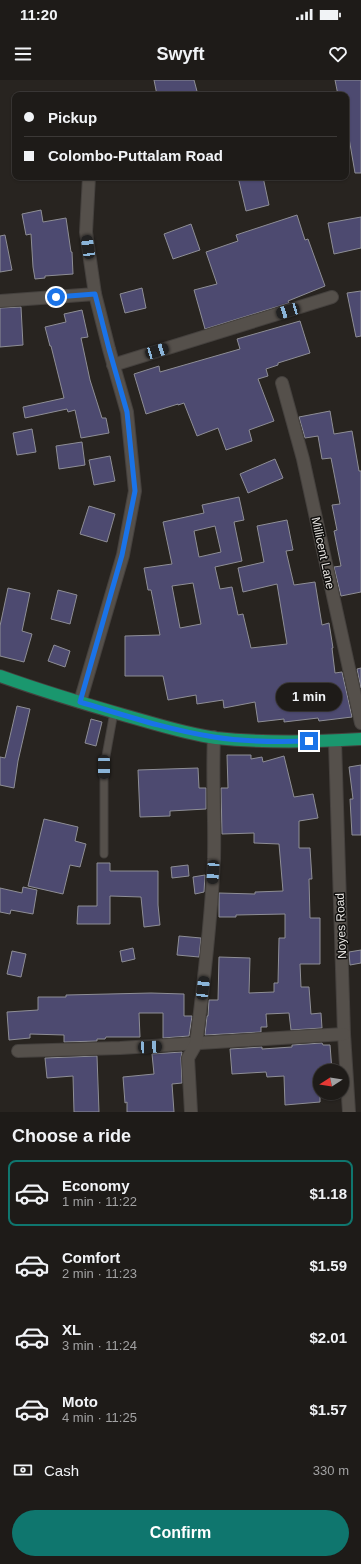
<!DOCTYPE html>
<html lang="en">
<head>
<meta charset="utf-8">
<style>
	:root { --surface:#1e1b18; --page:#262421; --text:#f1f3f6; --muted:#a1a1a2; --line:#3c3937; --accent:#0f766e }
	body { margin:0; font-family:Helvetica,sans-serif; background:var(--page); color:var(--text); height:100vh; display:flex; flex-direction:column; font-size:15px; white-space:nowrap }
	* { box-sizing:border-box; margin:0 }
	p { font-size:13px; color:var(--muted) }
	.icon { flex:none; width:22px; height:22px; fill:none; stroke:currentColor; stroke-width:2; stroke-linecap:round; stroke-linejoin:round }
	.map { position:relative; height:1032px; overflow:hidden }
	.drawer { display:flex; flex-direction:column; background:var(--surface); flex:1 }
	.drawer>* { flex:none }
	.top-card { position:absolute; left:12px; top:12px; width:337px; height:88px; border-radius:8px; box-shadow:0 1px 3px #0004,0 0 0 1px var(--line); display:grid; align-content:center; height:88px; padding:0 12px; background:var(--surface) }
	.needle { width:26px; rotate:258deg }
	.fabs { position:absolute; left:313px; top:984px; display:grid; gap:8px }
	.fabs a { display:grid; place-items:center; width:36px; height:36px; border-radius:50%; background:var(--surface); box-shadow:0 1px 3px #0004,0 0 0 1px var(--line); font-size:20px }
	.end { position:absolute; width:18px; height:18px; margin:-9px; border:5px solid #1a73e8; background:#fff; box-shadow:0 0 0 2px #fff }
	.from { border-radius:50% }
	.bubble { position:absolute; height:28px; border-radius:14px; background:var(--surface); box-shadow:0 1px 3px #0004,0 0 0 1px var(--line); font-size:13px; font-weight:600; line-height:28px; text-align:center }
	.car { position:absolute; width:12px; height:24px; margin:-12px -6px; border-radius:5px; box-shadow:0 0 3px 1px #0007; background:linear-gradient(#222 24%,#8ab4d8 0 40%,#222 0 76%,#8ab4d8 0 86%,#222 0) }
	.top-card b { display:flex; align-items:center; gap:14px; height:38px; font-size:15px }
	.top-card b+b { border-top:1px solid var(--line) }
	.top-card i { width:10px; height:10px; background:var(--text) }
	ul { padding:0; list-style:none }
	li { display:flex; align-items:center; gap:12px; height:66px; margin:0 8px 6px; padding:0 4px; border:2px solid transparent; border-radius:8px }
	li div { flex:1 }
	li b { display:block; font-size:15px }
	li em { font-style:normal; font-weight:600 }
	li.selected { border-color:var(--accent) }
	li>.icon { width:36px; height:36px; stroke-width:1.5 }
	h2 { padding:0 12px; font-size:18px; line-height:48px }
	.pay { display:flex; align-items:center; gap:10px; height:44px; padding:0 12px; font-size:15px }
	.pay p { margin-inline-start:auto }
	.action { display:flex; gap:8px; margin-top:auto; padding:8px 12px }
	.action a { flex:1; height:46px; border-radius:24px; background:var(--accent); color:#fff; font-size:16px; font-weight:600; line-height:46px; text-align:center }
	.status { display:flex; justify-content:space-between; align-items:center; height:28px; padding:0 20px; background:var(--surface); direction:ltr }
	.status svg { height:11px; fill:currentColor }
	header { display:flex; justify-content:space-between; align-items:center; height:52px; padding:0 12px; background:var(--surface); font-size:18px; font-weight:600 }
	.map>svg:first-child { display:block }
</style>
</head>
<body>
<div class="status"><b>11:20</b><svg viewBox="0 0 49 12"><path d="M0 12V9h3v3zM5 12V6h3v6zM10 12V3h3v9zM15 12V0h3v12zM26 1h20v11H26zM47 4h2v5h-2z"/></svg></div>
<header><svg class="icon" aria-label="menu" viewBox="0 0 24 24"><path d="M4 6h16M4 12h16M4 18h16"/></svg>Swyft<svg class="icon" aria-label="heart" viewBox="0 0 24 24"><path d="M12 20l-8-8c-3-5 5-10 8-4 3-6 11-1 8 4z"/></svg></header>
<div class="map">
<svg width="361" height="1032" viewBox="0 0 361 1032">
	<rect width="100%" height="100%" fill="#282420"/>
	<g fill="#4d4a70" stroke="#8e8e95" fill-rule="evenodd">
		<path d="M154,0H194L198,15H157Z"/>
		<path d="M335,0H361V93H355L349,58H346V15H338Z"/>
		<path d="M238,97H263L269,125L246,131Z"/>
		<path d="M41,130L43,142L66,138L71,172H72L73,194L45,196V198L35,199L33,187L31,154L26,155L22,134Z"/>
		<path d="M297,135L305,160L308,159L325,206L288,221L289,223L205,249L194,210L217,204L206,172L238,161L236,155Z"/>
		<path d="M361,137V168L334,174L328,143Z"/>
		<path d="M191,144L200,170L173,179L164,154Z"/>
		<path d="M5,155L12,190L0,192V156Z"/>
		<path d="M142,208L146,228L125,233L120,214Z"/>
		<path d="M361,211V256L356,257L347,213Z"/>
		<path d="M21,227L23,265L0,267V228Z"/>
		<path d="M82,230L88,257L81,258L90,300L102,338H106L109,353L81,358L75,330L68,332L67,329L25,338L23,327L64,318L51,266H50L45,247L66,242L64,234Z"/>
		<path d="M300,241L310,273L278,283V285L266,289L268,296L258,299L274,341L249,350L252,361L226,370L218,348L197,356L184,323L178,325V324L146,334L134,294L159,286L160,292L240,269L237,259Z"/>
		<path d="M330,331L334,354L352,351L359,391H361V512L341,516L334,487L341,486L334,451L337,450L332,425L340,424L331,378L322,379L318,356L305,358L299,337Z"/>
		<path d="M32,349L36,372L17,375L13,353Z"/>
		<path d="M82,362L85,385L59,389L56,366Z"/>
		<path d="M110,376L115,401L94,405L89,380Z"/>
		<path d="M275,379L283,398L248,413L240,394Z"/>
		<path d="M239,417L244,440L234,442L242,481L215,487L220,509L232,507L238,535L243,534L251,568L287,564L277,504L243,512L238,488L264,482L257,446L287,440L293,470L286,471L294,505L315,502L322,545L329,543L333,568H332L335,593L342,592L352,637L319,641L318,638L284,642V639L258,642L255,622L224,628L223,620L197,624L196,615L168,620L163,596H125V556L160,555L151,510H148L144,488L172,484L163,442L204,433L202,425ZM215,446L221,472L199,477L194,451ZM193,503L201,544L180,548L172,506Z"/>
		<path d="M89,426L115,434L107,462L80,454Z"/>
		<path d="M8,508L30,513L22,551L32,554L24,582L0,576V546Z"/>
		<path d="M58,510L77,515L70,544L51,539Z"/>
		<path d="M54,565L70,571L65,587L48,581Z"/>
		<path d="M361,588V608L357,589Z"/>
		<path d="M17,626L30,629L18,681L14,708L0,705V677L5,678Z"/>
		<path d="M91,639L102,642L96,666L85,663Z"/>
		<path d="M227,675H251V679L262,677L263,682L284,676L294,717L313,714L318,738L299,741V768H310L312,799H309L310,838H320V884H300L301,907H309L311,934L321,933L322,948L291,950L289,933L266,934L267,947H261V952L205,955L207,936H208L209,920H218L219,877L250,878L249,913L274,912V903H278L279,858H285V834L236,835V837H219V813L255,814V812L283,811L279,764L254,763V753L222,754L221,708H228Z"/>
		<path d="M361,685V755H352L350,719H353L349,687Z"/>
		<path d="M198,688L199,708H206V729L170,731V736L140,737L138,690Z"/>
		<path d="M44,739L78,747L75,761L86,764L80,787L70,785L63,814L28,806Z"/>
		<path d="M97,783H110V791H158V825L160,845L144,847L141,817L110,816V844H77L78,826H97Z"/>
		<path d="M188,785L189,796L172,798L171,787Z"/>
		<path d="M205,795L204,812L195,814L193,797Z"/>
		<path d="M23,807L37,810L33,834L11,830L10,834L0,832V808L22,813Z"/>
		<path d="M179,856L201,858L199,877L177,875Z"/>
		<path d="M133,868L135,879L122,882L120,871Z"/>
		<path d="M361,870V883L350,885L349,872Z"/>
		<path d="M12,871L26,874L21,897L7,894Z"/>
		<path d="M151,913L184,914V936H192L189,956L163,958V933H139L140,957H106L105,959H97V961L64,962V955L30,954V958L9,960L7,932L38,930V917H66V915Z"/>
		<path d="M322,963L323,965H330L332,991H320V1022L285,1025L284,996L267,997L266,992L232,994L230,969L262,967V969L292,967V965Z"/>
		<path d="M182,972L181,978L182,1003L172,1004L174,1032H127V1022L125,1023L123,997L154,994L152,974Z"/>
		<path d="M97,976L99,1032H74L73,996L47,998L45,978Z"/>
	</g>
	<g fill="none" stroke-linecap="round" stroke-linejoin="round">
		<g stroke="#45413e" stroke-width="9">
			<path id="service" d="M104,774V687L114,632"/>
		</g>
		<g stroke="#45413e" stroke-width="14">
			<g id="minor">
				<path d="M0,221L95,214"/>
				<path d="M113,285L332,217"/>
				<path d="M282,303L303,379L361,643"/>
				<path d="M80,622L123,475L135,411L127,332L109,269L95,214L86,152L89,97"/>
				<path d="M335,661L344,954L349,1032"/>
				<path d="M18,971L120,968L344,954"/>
				<path d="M191,1032L188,978L196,964C204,902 211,841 214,779C215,739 212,698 214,657"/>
			</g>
		</g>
		<g stroke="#45413e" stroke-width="14">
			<path id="trunk" d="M0,596C42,611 85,624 127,636C156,644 186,654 216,658C264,663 313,662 361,659"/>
		</g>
		<use href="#service" stroke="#55504b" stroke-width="7"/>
		<use href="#minor" stroke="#55504b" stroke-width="12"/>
		<use href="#trunk" stroke="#1a976e" stroke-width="12"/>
	</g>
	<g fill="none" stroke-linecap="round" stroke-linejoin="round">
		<path stroke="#1a73e8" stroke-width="5" d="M56,217L95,214L109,269L127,332L135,411L122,475L80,622C124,635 168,650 214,657C244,662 277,662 309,661"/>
	</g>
	<g text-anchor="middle" stroke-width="3" stroke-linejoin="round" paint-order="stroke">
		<g font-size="12" fill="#eae7e4" stroke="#0f0e0c">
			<text transform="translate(323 473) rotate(78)" y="4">Millicent Lane</text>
			<text transform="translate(341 846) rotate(-92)" y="4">Noyes Road</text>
		</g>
	</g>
</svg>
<div class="fabs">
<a><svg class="needle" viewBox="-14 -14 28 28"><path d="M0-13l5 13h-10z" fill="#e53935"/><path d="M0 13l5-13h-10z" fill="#a1a1a2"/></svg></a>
</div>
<i class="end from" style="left:56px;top:217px"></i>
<i class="end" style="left:309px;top:661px"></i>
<div class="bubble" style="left:276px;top:603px;width:66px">1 min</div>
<i class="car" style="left:88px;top:167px;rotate:352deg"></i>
<i class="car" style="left:288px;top:231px;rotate:253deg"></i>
<i class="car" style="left:157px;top:271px;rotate:73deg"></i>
<i class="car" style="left:104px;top:687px;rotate:180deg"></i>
<i class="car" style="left:213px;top:792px;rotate:184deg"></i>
<i class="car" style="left:203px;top:908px;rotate:7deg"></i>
<i class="car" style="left:150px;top:967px;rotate:87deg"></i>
<div class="top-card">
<b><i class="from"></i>Pickup</b>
<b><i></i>Colombo-Puttalam Road</b>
</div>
</div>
<section class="drawer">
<h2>Choose a ride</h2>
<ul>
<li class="selected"><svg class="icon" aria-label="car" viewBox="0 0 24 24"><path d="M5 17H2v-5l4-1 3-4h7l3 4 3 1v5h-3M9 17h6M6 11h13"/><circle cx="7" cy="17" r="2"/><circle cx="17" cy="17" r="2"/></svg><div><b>Economy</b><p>1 min · 11:22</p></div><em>$1.18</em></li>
<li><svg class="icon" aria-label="car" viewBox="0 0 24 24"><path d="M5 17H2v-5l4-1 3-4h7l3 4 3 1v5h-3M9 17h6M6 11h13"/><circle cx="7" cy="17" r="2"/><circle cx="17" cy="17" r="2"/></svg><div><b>Comfort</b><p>2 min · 11:23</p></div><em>$1.59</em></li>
<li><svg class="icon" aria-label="car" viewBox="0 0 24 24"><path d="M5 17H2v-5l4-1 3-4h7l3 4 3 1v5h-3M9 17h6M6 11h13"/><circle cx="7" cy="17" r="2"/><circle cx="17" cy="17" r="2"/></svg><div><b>XL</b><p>3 min · 11:24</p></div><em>$2.01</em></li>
<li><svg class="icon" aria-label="car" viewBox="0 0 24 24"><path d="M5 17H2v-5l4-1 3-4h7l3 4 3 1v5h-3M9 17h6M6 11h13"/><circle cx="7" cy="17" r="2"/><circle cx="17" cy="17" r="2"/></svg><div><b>Moto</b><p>4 min · 11:25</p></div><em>$1.57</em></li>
</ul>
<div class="pay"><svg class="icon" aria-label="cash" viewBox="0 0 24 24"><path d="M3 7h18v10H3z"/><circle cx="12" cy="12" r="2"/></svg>Cash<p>330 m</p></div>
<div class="action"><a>Confirm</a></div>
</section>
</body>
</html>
